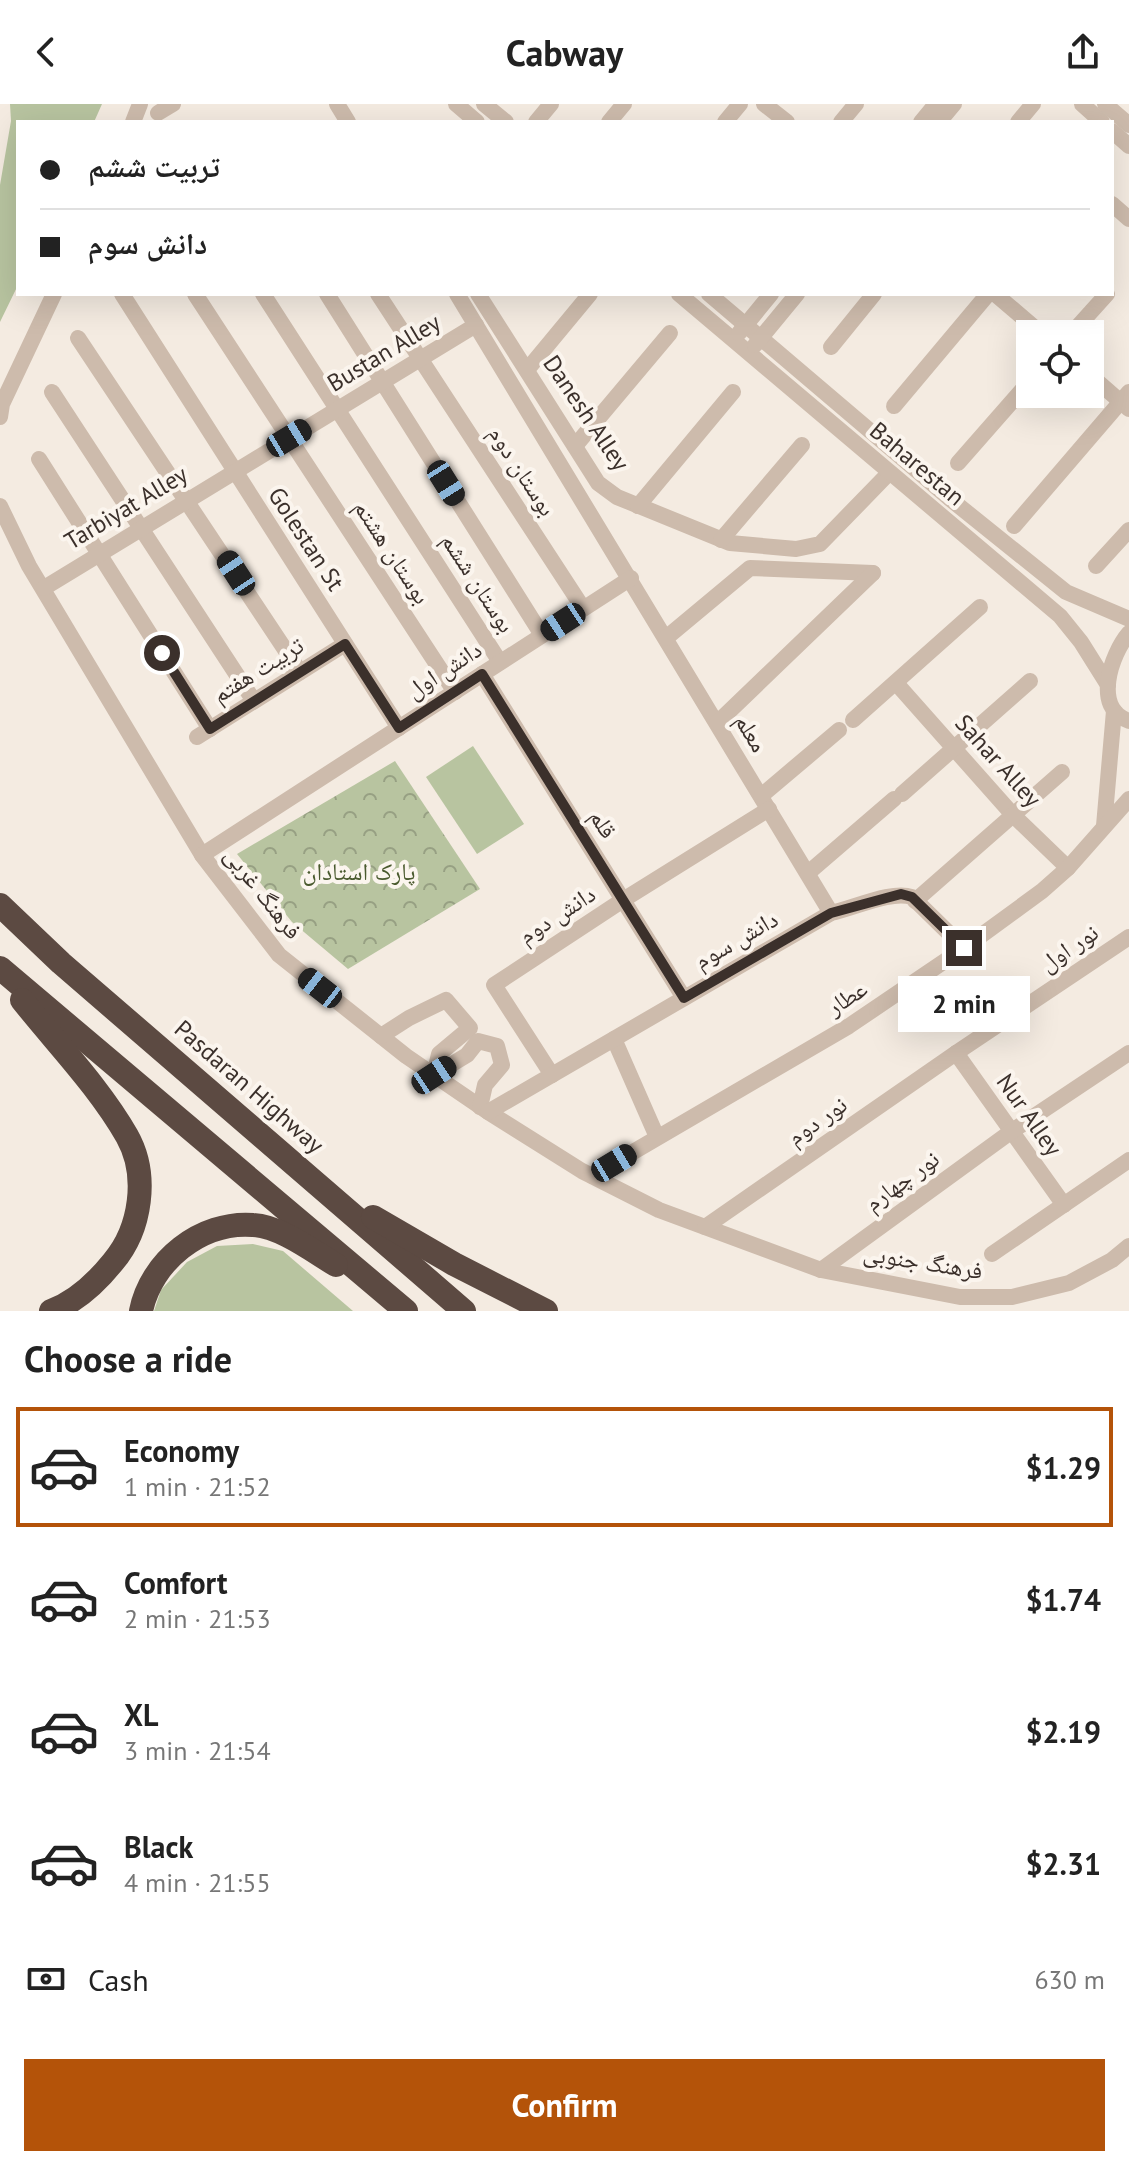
<!DOCTYPE html>
<html lang="en">
<head>
<meta charset="utf-8">
<style>
	:root { --surface:#fff; --page:#f2f2f2; --text:#222; --muted:#767676; --line:#e0e0e0; --accent:#b45309 }
	body { margin:0; font-family:"PT Sans","Noto Naskh Arabic",sans-serif; background:var(--page); color:var(--text); height:100vh; display:flex; flex-direction:column; font-size:30px; white-space:nowrap }
	* { box-sizing:border-box; margin:0 }
	p { font-size:26px; color:var(--muted) }
	.icon { flex:none; width:44px; height:44px; fill:none; stroke:currentColor; stroke-width:2; stroke-linecap:round; stroke-linejoin:round }
	.map { position:relative; height:1207px; overflow:hidden }
	.panel { display:flex; flex-direction:column; background:var(--surface); flex:1 }
	.panel>* { flex:none }
	.banner { position:absolute; left:16px; top:16px; width:1098px; height:176px; border-radius:0px; box-shadow:0 8px 32px #0002; display:grid; align-content:center; height:176px; padding:0 24px; background:var(--surface) }
	.controls { position:absolute; left:1016px; top:216px; display:grid; gap:16px }
	.controls a { display:grid; place-items:center; width:88px; height:88px; border-radius:0px; background:var(--surface); box-shadow:0 8px 32px #0002; font-size:40px }
	.end { position:absolute; width:36px; height:36px; margin:-18px; border:10px solid #3b302b; background:#fff; box-shadow:0 0 0 4px #fff }
	.from { border-radius:50% }
	.bubble { position:absolute; height:56px; border-radius:0px; background:var(--surface); box-shadow:0 8px 32px #0002; font-size:26px; font-weight:800; line-height:56px; text-align:center }
	.car { position:absolute; width:24px; height:48px; margin:-24px -12px; border-radius:10px; box-shadow:0 0 6px 2px #0007; background:linear-gradient(#222 24%,#8ab4d8 0 40%,#222 0 76%,#8ab4d8 0 86%,#222 0) }
	.banner b { display:flex; align-items:center; gap:28px; height:76px; font-size:30px }
	.banner b+b { border-top:2px solid var(--line) }
	.banner i { width:20px; height:20px; background:var(--text) }
	ul { padding:0; list-style:none }
	li { display:flex; align-items:center; gap:24px; height:120px; margin:0 16px 12px; padding:0 8px; border:4px solid transparent; border-radius:0px }
	li div { flex:1 }
	li b { display:block; font-size:30px }
	li em { font-style:normal; font-weight:800 }
	li.on { border-color:var(--accent) }
	li>.icon { width:72px; height:72px; stroke-width:1.5 }
	h2 { padding:0 24px; font-size:36px; line-height:96px }
	.pay { display:flex; align-items:center; gap:20px; height:88px; padding:0 24px; font-size:30px }
	.pay p { margin-inline-start:auto }
	.button { display:flex; gap:16px; margin-top:auto; padding:16px 24px }
	.button a { flex:1; height:92px; border-radius:0px; background:var(--accent); color:#fff; font-size:32px; font-weight:800; line-height:92px; text-align:center }
	header { display:flex; justify-content:space-between; align-items:center; height:104px; padding:0 24px; background:var(--surface); font-size:36px; font-weight:800 }
	.map>svg:first-child { display:block }
</style>
</head>
<body>
<header><svg class="icon" aria-label="back" viewBox="0 0 24 24"><path d="M15 5l-7 7 7 7"/></svg>Cabway<svg class="icon" aria-label="share" viewBox="0 0 24 24"><path d="M12 15V3M7 8l5-5 5 5M5 13v7h14v-7"/></svg></header>
<div class="map">
<svg width="1129" height="1207" viewBox="0 0 1129 1207">
	<defs>
		<pattern id="park-crowns" width="20" height="18" patternUnits="userSpaceOnUse" patternTransform="scale(2)"><rect width="20" height="18" fill="#b8c4a0"/><path d="M2 6a3 3 0 1 1 6 0M12 15a3 3 0 1 1 6 0" fill="none" stroke="#97a083"/></pattern>
	</defs>
	<rect width="100%" height="100%" fill="#f4ebe1"/>
	<g fill="#b8c4a0">
		<path d="M10,0H102L94,18H18V181L0,218V81L11,17Z"/>
		<path d="M473,642L524,720L477,750L426,673Z"/>
		<path d="M253,1140L283,1147L353,1207H154L161,1186L187,1158L217,1142Z"/>
	</g>
	<path fill="url(#park-crowns)" d="M395,657L480,785L348,865L292,818L237,750Z"/>
	<g fill="none" stroke-linecap="round" stroke-linejoin="round">
		<g stroke="#cdbbac" stroke-width="16">
			<path d="M337,0L348,18"/>
			<path d="M456,0L477,18"/>
			<path d="M484,0L506,18"/>
			<path d="M764,0L787,18"/>
			<path d="M1082,0L1102,18"/>
			<path d="M1105,0L1129,21"/>
			<path d="M158,9L173,0"/>
			<path d="M133,18L140,0"/>
			<path d="M536,18L551,0"/>
			<path d="M609,18L624,0"/>
			<path d="M725,18L740,0"/>
			<path d="M841,18L856,0"/>
			<path d="M921,18L936,0"/>
			<path d="M939,18L954,0"/>
			<path d="M1018,18L1033,0"/>
			<path d="M1112,27L1129,42"/>
			<path d="M1112,100L1129,115"/>
			<path d="M122,190L399,624"/>
			<path d="M195,190L455,588"/>
			<path d="M263,190L500,558"/>
			<path d="M327,190L542,531"/>
			<path d="M378,190L583,504"/>
			<path d="M457,190L831,809"/>
			<path d="M478,190L598,379L617,393L730,439L796,445L820,440L889,369"/>
			<path d="M679,190L1060,512L1081,538L1108,581"/>
			<path d="M709,190L949,394L1066,488L1129,515"/>
			<path d="M995,190L1042,230"/>
			<path d="M739,229L771,190"/>
			<path d="M1071,230L1107,190"/>
			<path d="M78,234L300,568"/>
			<path d="M755,241L797,190"/>
			<path d="M831,243L874,190"/>
			<path d="M527,266L590,190"/>
			<path d="M1090,271L1129,305"/>
			<path d="M52,288L254,597"/>
			<path d="M894,302L988,190"/>
			<path d="M0,313L2,300L54,190"/>
			<path d="M575,342L670,229"/>
			<path d="M39,355L210,625"/>
			<path d="M958,359L1030,277"/>
			<path d="M0,402L29,462L202,751L279,851L406,952L488,1008L582,1067L659,1106L821,1166L960,1193H1012L1069,1179L1112,1156L1129,1142"/>
			<path d="M638,402L733,288"/>
			<path d="M1014,422L1129,288"/>
			<path d="M721,436L802,341"/>
			<path d="M1096,462L1129,426"/>
			<path d="M44,484L476,221"/>
			<path d="M1129,529C1111,550 1092,605 1129,617"/>
			<path d="M666,534L750,464L873,469"/>
			<path d="M482,570L684,894"/>
			<path d="M896,579L1013,711L1068,764"/>
			<path d="M853,616L980,503"/>
			<path d="M717,619L873,469"/>
			<path d="M197,633L345,540"/>
			<path d="M902,690L1030,577"/>
			<path d="M761,692L839,626"/>
			<path d="M1104,722L1114,607"/>
			<path d="M202,751L631,474"/>
			<path d="M808,769L894,695"/>
			<path d="M915,797L1062,668"/>
			<path d="M381,932L409,914L446,896L470,924L439,950L434,971"/>
			<path d="M614,935L657,1033"/>
			<path d="M956,949L1064,1101"/>
			<path d="M434,971L467,951L478,937L497,942L502,961L485,981L480,1003"/>
			<path d="M552,971L494,881L623,796L769,705"/>
			<path d="M488,1008L831,809C855,804 891,786 912,793L964,844"/>
			<path d="M592,1072L849,922L964,844L1042,787L1068,764L1129,695"/>
			<path d="M705,1123L956,949L1129,833"/>
			<path d="M992,1150L1129,1056"/>
			<path d="M821,1166L1012,1027L1129,949"/>
		</g>
		<g stroke="#5c4a42" stroke-width="24">
			<path d="M0,801L61,859L464,1207"/>
			<path d="M0,864L406,1207"/>
			<path d="M22,896C57,940 99,983 127,1032C149,1071 141,1125 113,1158C96,1179 76,1198 51,1207"/>
			<path d="M373,1113L454,1160L546,1207"/>
			<path d="M141,1207C151,1157 201,1117 253,1121C280,1122 314,1148 336,1161"/>
		</g>
	</g>
	<g fill="none" stroke-linecap="round" stroke-linejoin="round">
		<path stroke="#3b302b" stroke-width="10" d="M162,549L210,625L345,540L399,624L482,570L684,894L831,809L901,790L912,793L964,844"/>
	</g>
	<g text-anchor="middle" stroke-width="8" stroke-linejoin="round" paint-order="stroke">
		<g font-size="24" fill="#3b302b" stroke="#fbf5ee">
			<text transform="translate(384 249) rotate(-31)" y="8">Bustan Alley</text>
			<text transform="translate(586 309) rotate(56)" y="8">Danesh Alley</text>
			<text transform="translate(917 360) rotate(40)" y="8">Baharestan</text>
			<text transform="translate(522 367) rotate(57)" y="8">بوستان دوم</text>
			<text transform="translate(126 404) rotate(-31)" y="8">Tarbiyat Alley</text>
			<text transform="translate(306 435) rotate(57)" y="8">Golestan St</text>
			<text transform="translate(392 448) rotate(57)" y="8">بوستان هشتم</text>
			<text transform="translate(478 479) rotate(57)" y="8">بوستان ششم</text>
			<text transform="translate(258 566) rotate(-32)" y="8">تربیت هفتم</text>
			<text transform="translate(444 566) rotate(-33)" y="8">دانش اول</text>
			<text transform="translate(751 629) rotate(59)" y="8">معلم</text>
			<text transform="translate(998 657) rotate(48)" y="8">Sahar Alley</text>
			<text transform="translate(603 720) rotate(58)" y="8">قلم</text>
			<text transform="translate(263 789) rotate(52)" y="8">فرهنگ غربی</text>
			<text transform="translate(557 811) rotate(-33)" y="8">دانش دوم</text>
			<text transform="translate(736 836) rotate(-30)" y="8">دانش سوم</text>
			<text transform="translate(1069 844) rotate(-34)" y="8">نور اول</text>
			<text transform="translate(847 894) rotate(-33)" y="8">عطار</text>
			<text transform="translate(249 983) rotate(41)" y="8">Pasdaran Highway</text>
			<text transform="translate(1029 1011) rotate(55)" y="8">Nur Alley</text>
			<text transform="translate(817 1017) rotate(-35)" y="8">نور دوم</text>
			<text transform="translate(902 1077) rotate(-36)" y="8">نور چهارم</text>
			<text transform="translate(923 1158) rotate(9)" y="8">فرهنگ جنوبی</text>
		</g>
		<g font-size="24" fill="#4a5a2e" stroke="#fbf5ee">
			<text x="359" y="776">پارک استادان</text>
		</g>
	</g>
</svg>
<div class="controls">
<a><svg class="icon" aria-label="locate" viewBox="0 0 24 24"><circle cx="12" cy="12" r="6"/><path d="M12 2v4M12 18v4M2 12h4M18 12h4"/></svg></a>
</div>
<i class="end from" style="left:162px;top:549px"></i>
<i class="end" style="left:964px;top:844px"></i>
<div class="bubble" style="left:898px;top:872px;width:132px">2 min</div>
<i class="car" style="left:289px;top:334px;rotate:59deg"></i>
<i class="car" style="left:446px;top:379px;rotate:148deg"></i>
<i class="car" style="left:236px;top:469px;rotate:327deg"></i>
<i class="car" style="left:563px;top:518px;rotate:237deg"></i>
<i class="car" style="left:320px;top:884px;rotate:308deg"></i>
<i class="car" style="left:434px;top:971px;rotate:57deg"></i>
<i class="car" style="left:614px;top:1059px;rotate:59deg"></i>
<div class="banner">
<b><i class="from"></i>تربیت ششم</b>
<b><i></i>دانش سوم</b>
</div>
</div>
<section class="panel">
<h2>Choose a ride</h2>
<ul>
<li class="on"><svg class="icon" aria-label="car" viewBox="0 0 24 24"><path d="M5 17H2v-5l4-1 3-4h7l3 4 3 1v5h-3M9 17h6M6 11h13"/><circle cx="7" cy="17" r="2"/><circle cx="17" cy="17" r="2"/></svg><div><b>Economy</b><p>1 min · 21:52</p></div><em>$1.29</em></li>
<li><svg class="icon" aria-label="car" viewBox="0 0 24 24"><path d="M5 17H2v-5l4-1 3-4h7l3 4 3 1v5h-3M9 17h6M6 11h13"/><circle cx="7" cy="17" r="2"/><circle cx="17" cy="17" r="2"/></svg><div><b>Comfort</b><p>2 min · 21:53</p></div><em>$1.74</em></li>
<li><svg class="icon" aria-label="car" viewBox="0 0 24 24"><path d="M5 17H2v-5l4-1 3-4h7l3 4 3 1v5h-3M9 17h6M6 11h13"/><circle cx="7" cy="17" r="2"/><circle cx="17" cy="17" r="2"/></svg><div><b>XL</b><p>3 min · 21:54</p></div><em>$2.19</em></li>
<li><svg class="icon" aria-label="car" viewBox="0 0 24 24"><path d="M5 17H2v-5l4-1 3-4h7l3 4 3 1v5h-3M9 17h6M6 11h13"/><circle cx="7" cy="17" r="2"/><circle cx="17" cy="17" r="2"/></svg><div><b>Black</b><p>4 min · 21:55</p></div><em>$2.31</em></li>
</ul>
<div class="pay"><svg class="icon" aria-label="cash" viewBox="0 0 24 24"><path d="M3 7h18v10H3z"/><circle cx="12" cy="12" r="2"/></svg>Cash<p>630 m</p></div>
<div class="button"><a>Confirm</a></div>
</section>
</body>
</html>
